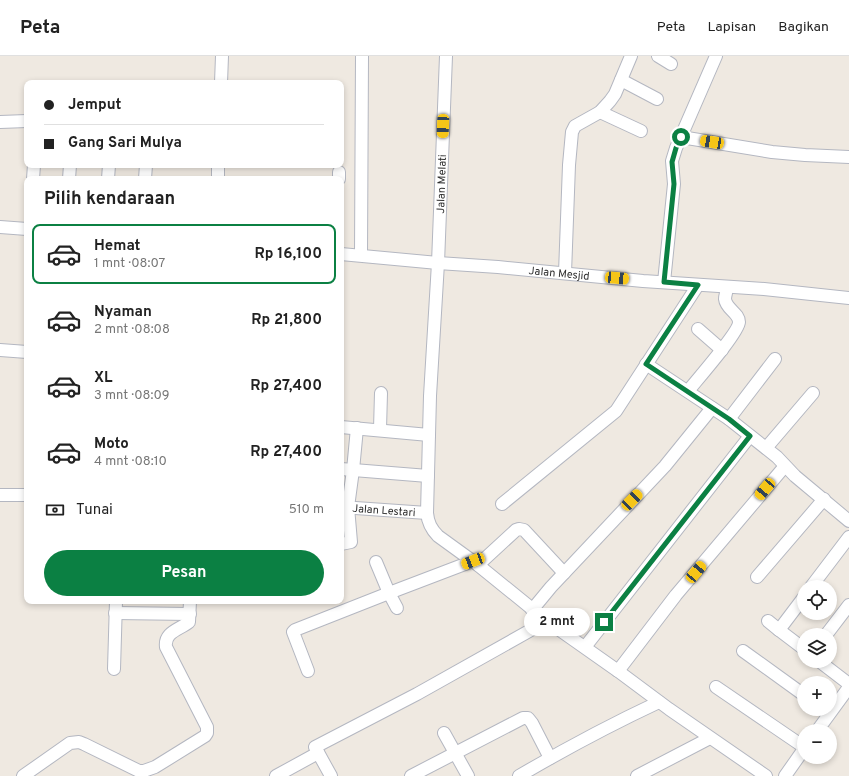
<!DOCTYPE html>
<html lang="id">
<head>
<meta charset="utf-8">
<style>
	:root { --surface:#fff; --page:#f2f2f2; --text:#222; --muted:#767676; --line:#e0e0e0; --accent:#0b8043 }
	body { margin:0; font-family:Overpass,sans-serif; background:var(--page); color:var(--text); height:100vh; display:flex; flex-direction:column; font-size:15px; white-space:nowrap }
	* { box-sizing:border-box; margin:0 }
	p { font-size:13px; color:var(--muted) }
	.icon { flex:none; width:22px; height:22px; fill:none; stroke:currentColor; stroke-width:2; stroke-linecap:round; stroke-linejoin:round }
	.map { position:relative; flex:1; overflow:hidden }
	.drawer { position:absolute; left:24px; top:120px; width:320px; height:428px; display:flex; flex-direction:column; background:var(--surface); border-radius:8px; box-shadow:0 2px 6px #0003 }
	.drawer>* { flex:none }
	.banner { position:absolute; left:24px; top:24px; width:320px; height:88px; border-radius:8px; box-shadow:0 2px 6px #0003; display:grid; align-content:center; height:88px; padding:0 20px; background:var(--surface) }
	.tools { position:absolute; left:797px; top:524px; display:grid; gap:8px }
	.tools a { display:grid; place-items:center; width:40px; height:40px; border-radius:50%; background:var(--surface); box-shadow:0 2px 6px #0003; font-size:20px }
	.end { position:absolute; width:18px; height:18px; margin:-9px; border:5px solid #0b8043; background:#fff; box-shadow:0 0 0 2px #fff }
	.from { border-radius:50% }
	.bubble { position:absolute; height:28px; border-radius:14px; background:var(--surface); box-shadow:0 2px 6px #0003; font-size:13px; font-weight:700; line-height:28px; text-align:center }
	.car { position:absolute; width:12px; height:24px; margin:-12px -6px; border-radius:5px; box-shadow:0 0 3px 1px #0007; background:linear-gradient(#f5c518 24%,#345 0 40%,#f5c518 0 76%,#345 0 86%,#f5c518 0) }
	.banner b { display:flex; align-items:center; gap:14px; height:38px; font-size:15px }
	.banner b+b { border-top:1px solid var(--line) }
	.banner i { width:10px; height:10px; background:var(--text) }
	ul { padding:0; list-style:none }
	li { display:flex; align-items:center; gap:12px; height:60px; margin:0 8px 6px; padding:0 12px; border:2px solid transparent; border-radius:8px }
	li div { flex:1 }
	li b { display:block; font-size:15px }
	li em { font-style:normal; font-weight:700 }
	li.on { border-color:var(--accent) }
	li>.icon { width:36px; height:36px; stroke-width:1.5 }
	h2 { padding:0 20px; font-size:18px; line-height:48px }
	.pay { display:flex; align-items:center; gap:10px; height:44px; padding:0 20px; font-size:15px }
	.pay p { margin-inline-start:auto }
	.cta { display:flex; gap:8px; margin-top:auto; padding:8px 20px }
	.cta a { flex:1; height:46px; border-radius:24px; background:var(--accent); color:#fff; font-size:16px; font-weight:700; line-height:46px; text-align:center }
	header { display:flex; align-items:center; gap:24px; box-sizing:border-box; height:56px; padding:0 20px; background:var(--surface); border-bottom:1px solid var(--line) }
	header strong { font-size:19px }
	nav { display:flex; gap:22px; margin-inline-start:auto; font-size:14px }
	.map>svg:first-child { display:block }
</style>
</head>
<body>
<header>
<strong>Peta</strong>
<nav><a>Peta</a><a>Lapisan</a><a>Bagikan</a></nav>
</header>
<div class="map">
<svg width="849" height="720" viewBox="0 0 849 720">
	<rect width="100%" height="100%" fill="#efe9e1"/>
	<g fill="none" stroke-linecap="round" stroke-linejoin="round">
		<g stroke="#b4b7c1" stroke-width="14">
			<g id="minor">
				<path d="M446,0L438,207L430,340L427,457C428,467 431,473 438,480L478,509L547,565L618,615L669,653L766,720"/>
				<path d="M658,0L671,8"/>
				<path d="M621,24L657,43"/>
				<path d="M221,27L222,0"/>
				<path d="M600,56L641,75"/>
				<path d="M0,66L27,65"/>
				<path d="M681,81L772,96L805,99L849,101"/>
				<path d="M33,123L34,109"/>
				<path d="M69,123L70,109"/>
				<path d="M108,123L109,109"/>
				<path d="M145,123L146,109"/>
				<path d="M218,123V109"/>
				<path d="M339,123V116"/>
				<path d="M0,171L27,173"/>
				<path id="s1" d="M341,198L438,207L498,211L643,225L764,233L849,242"/>
				<path d="M361,199L362,0"/>
				<path d="M565,217L569,109L572,76L575,70L600,56L610,45L615,38L631,0"/>
				<path d="M664,226L674,128L672,105L676,92L716,0"/>
				<path d="M698,273L722,294"/>
				<path d="M0,294L27,296"/>
				<path d="M646,308L729,363L777,401L795,420L849,465"/>
				<path d="M688,335C696,325 739,276 739,266C739,257 726,253 725,243C725,239 727,235 727,231"/>
				<path d="M729,363L775,303"/>
				<path d="M341,371L429,379"/>
				<path d="M380,373L381,337"/>
				<path d="M766,392L813,337"/>
				<path d="M341,413L428,420"/>
				<path d="M0,439H27"/>
				<path d="M502,448L616,355L698,229"/>
				<path id="s2" d="M341,451L427,457"/>
				<path d="M341,488L351,486L348,451L353,414L357,372"/>
				<path d="M478,509L516,474L519,473L524,474L564,517"/>
				<path d="M757,521L824,443"/>
				<path d="M811,531L849,481"/>
				<path d="M804,541L779,574L804,593"/>
				<path d="M397,552L389,537L473,505"/>
				<path d="M532,554L551,531L665,410L712,352"/>
				<path d="M115,557L190,558"/>
				<path d="M768,565L779,574"/>
				<path d="M826,579L849,549"/>
				<path d="M585,591L750,380"/>
				<path d="M743,595L804,639"/>
				<path d="M819,605L849,628"/>
				<path d="M114,613L116,545"/>
				<path d="M308,615L293,576L295,574L389,537L376,506"/>
				<path d="M618,615L676,539L785,410"/>
				<path d="M716,631L804,691"/>
				<path d="M817,675L849,631"/>
				<path d="M444,677L468,720"/>
				<path d="M23,720L70,687L79,686L84,688L141,716L155,711L205,680L207,677V671L166,591C164,576 179,574 189,566L190,545"/>
				<path d="M276,720L318,697"/>
				<path d="M331,720L315,691L417,638L547,565"/>
				<path d="M411,720L523,662H528L532,667L550,702"/>
				<path d="M519,720C565,693 612,668 659,646"/>
				<path d="M637,720L710,682"/>
				<path d="M785,720L804,693"/>
			</g>
		</g>
		<use href="#minor" stroke="#fff" stroke-width="12"/>
	</g>
	<g fill="none" stroke-linecap="round" stroke-linejoin="round">
		<path stroke="#0b8043" stroke-width="5" d="M604,566L750,380L729,363L646,308L698,229L664,226L674,128L672,106L676,92L681,81"/>
	</g>
	<g text-anchor="middle" stroke-width="3" stroke-linejoin="round" paint-order="stroke">
		<g font-size="11" fill="#2e2e2e" stroke="#fff">
			<text transform="translate(441 128) rotate(-88)" y="4">Jalan Melati</text>
			<text dy="4" stroke="none"><textPath href="#s1" startOffset="219">Jalan Mesjid</textPath></text>
			<text dy="4" stroke="none"><textPath href="#s2" startOffset="43">Jalan Lestari</textPath></text>
		</g>
	</g>
</svg>
<div class="tools">
<a><svg class="icon" aria-label="locate" viewBox="0 0 24 24"><circle cx="12" cy="12" r="6"/><path d="M12 2v4M12 18v4M2 12h4M18 12h4"/></svg></a>
<a><svg class="icon" aria-label="layers" viewBox="0 0 24 24"><path d="M12 4l9 5-9 5-9-5zM3 14l9 5 9-5"/></svg></a>
<a>+</a>
<a>−</a>
</div>
<i class="end from" style="left:681px;top:81px"></i>
<i class="end" style="left:604px;top:566px"></i>
<div class="bubble" style="left:524px;top:552px;width:66px">2 mnt</div>
<i class="car" style="left:443px;top:70px;rotate:182deg"></i>
<i class="car" style="left:712px;top:86px;rotate:279deg"></i>
<i class="car" style="left:617px;top:222px;rotate:95deg"></i>
<i class="car" style="left:765px;top:433px;rotate:220deg"></i>
<i class="car" style="left:632px;top:444px;rotate:45deg"></i>
<i class="car" style="left:473px;top:505px;rotate:249deg"></i>
<i class="car" style="left:696px;top:516px;rotate:40deg"></i>
<div class="banner">
<b><i class="from"></i>Jemput</b>
<b><i></i>Gang Sari Mulya</b>
</div>
<section class="drawer">
<h2>Pilih kendaraan</h2>
<ul>
<li class="on"><svg class="icon" aria-label="car" viewBox="0 0 24 24"><path d="M5 17H2v-5l4-1 3-4h7l3 4 3 1v5h-3M9 17h6M6 11h13"/><circle cx="7" cy="17" r="2"/><circle cx="17" cy="17" r="2"/></svg><div><b>Hemat</b><p>1 mnt · 08:07</p></div><em>Rp 16,100</em></li>
<li><svg class="icon" aria-label="car" viewBox="0 0 24 24"><path d="M5 17H2v-5l4-1 3-4h7l3 4 3 1v5h-3M9 17h6M6 11h13"/><circle cx="7" cy="17" r="2"/><circle cx="17" cy="17" r="2"/></svg><div><b>Nyaman</b><p>2 mnt · 08:08</p></div><em>Rp 21,800</em></li>
<li><svg class="icon" aria-label="car" viewBox="0 0 24 24"><path d="M5 17H2v-5l4-1 3-4h7l3 4 3 1v5h-3M9 17h6M6 11h13"/><circle cx="7" cy="17" r="2"/><circle cx="17" cy="17" r="2"/></svg><div><b>XL</b><p>3 mnt · 08:09</p></div><em>Rp 27,400</em></li>
<li><svg class="icon" aria-label="car" viewBox="0 0 24 24"><path d="M5 17H2v-5l4-1 3-4h7l3 4 3 1v5h-3M9 17h6M6 11h13"/><circle cx="7" cy="17" r="2"/><circle cx="17" cy="17" r="2"/></svg><div><b>Moto</b><p>4 mnt · 08:10</p></div><em>Rp 27,400</em></li>
</ul>
<div class="pay"><svg class="icon" aria-label="cash" viewBox="0 0 24 24"><path d="M3 7h18v10H3z"/><circle cx="12" cy="12" r="2"/></svg>Tunai<p>510 m</p></div>
<div class="cta"><a>Pesan</a></div>
</section>
</div>
</body>
</html>
